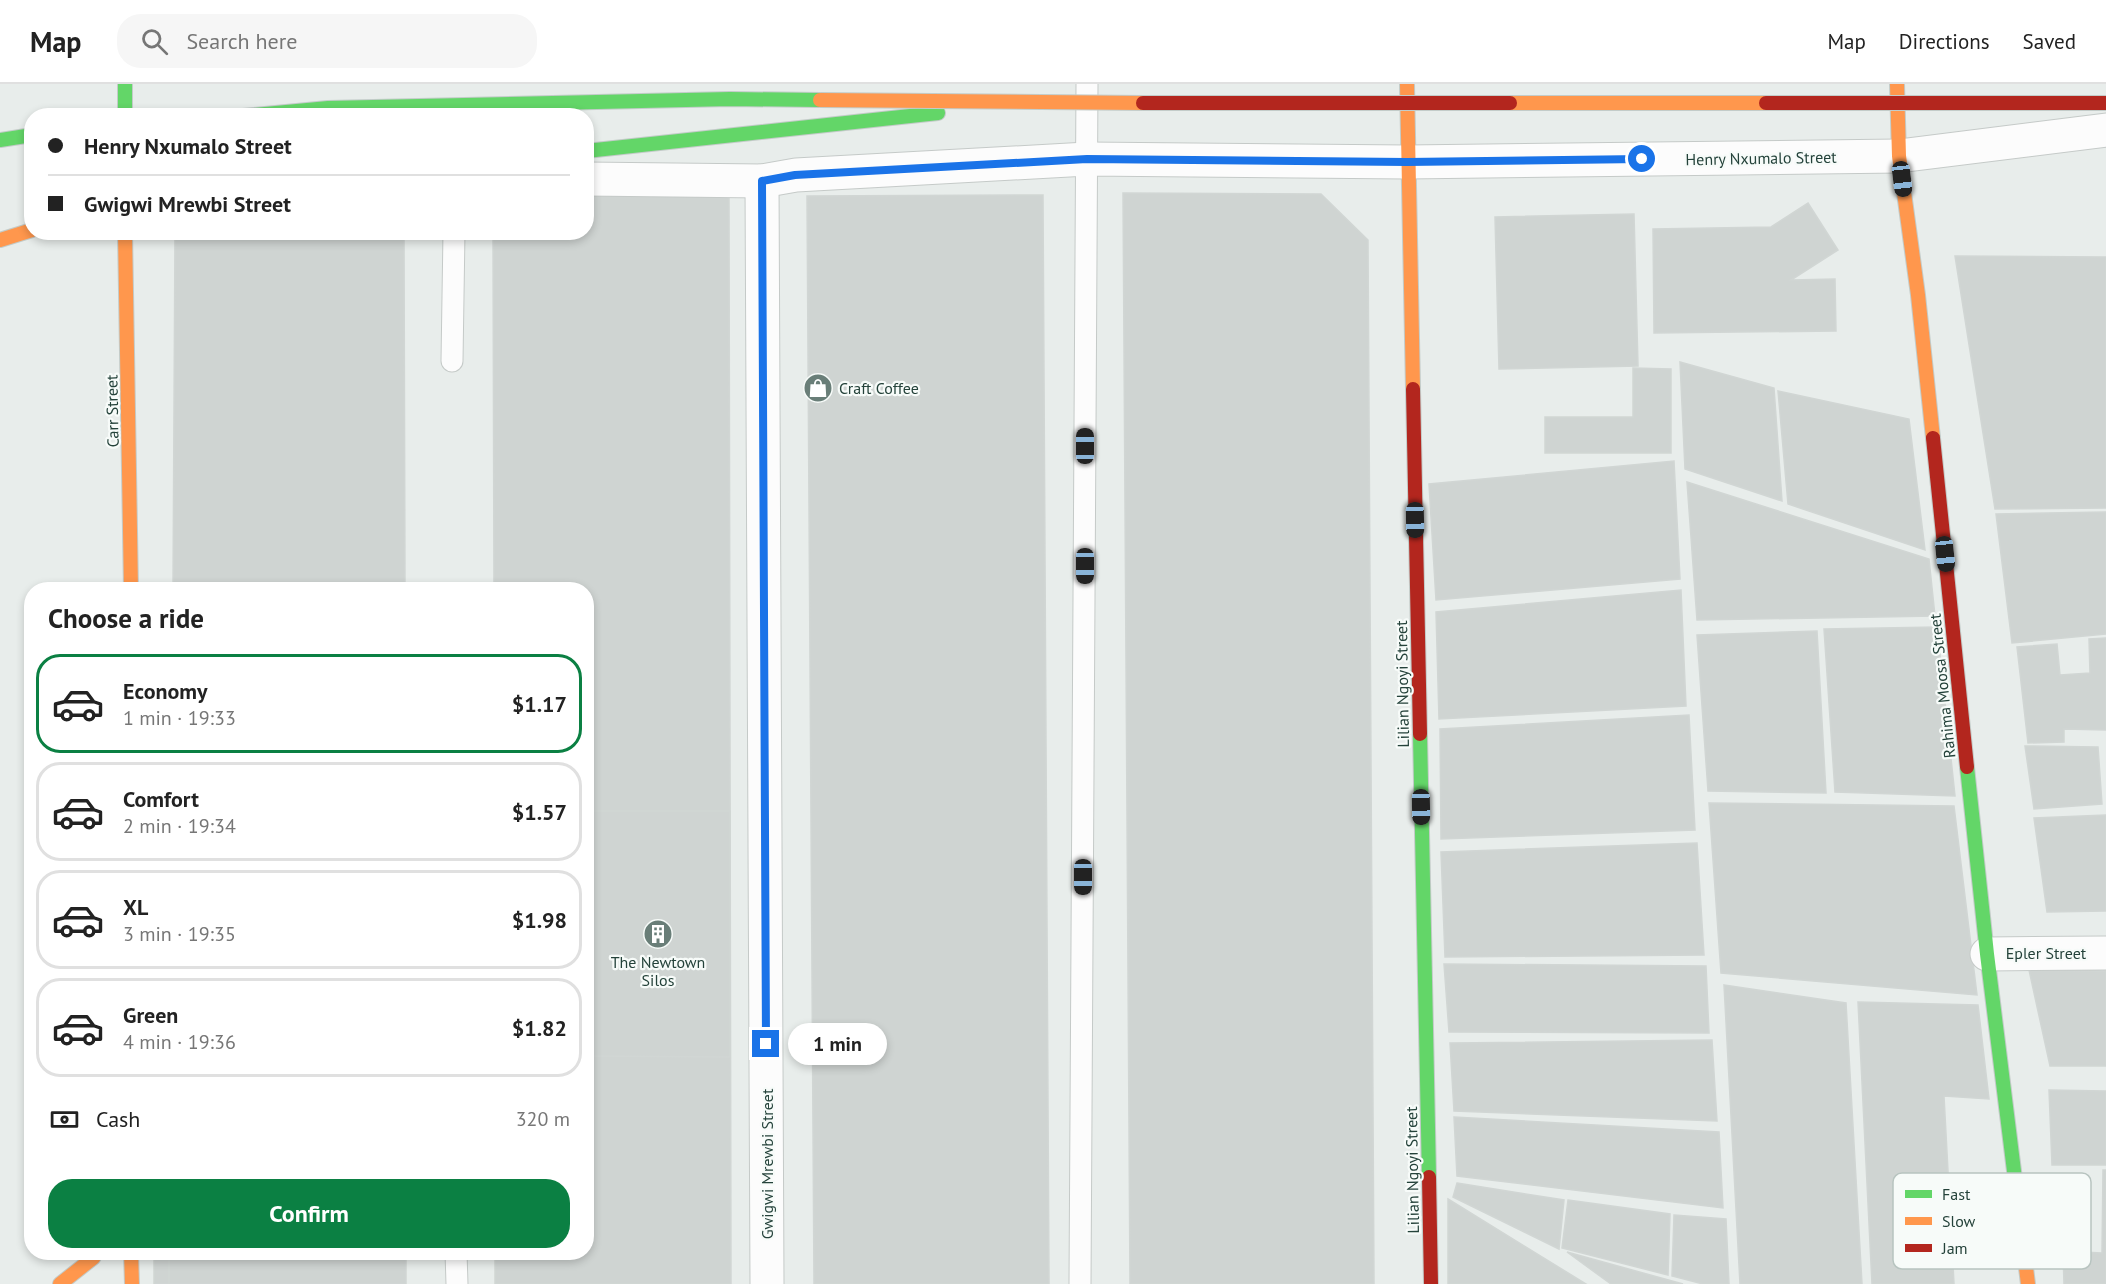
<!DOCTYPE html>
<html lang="en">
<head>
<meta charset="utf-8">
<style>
	:root { --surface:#fff; --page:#f6f6f6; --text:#222; --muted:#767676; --line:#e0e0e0; --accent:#0b8043 }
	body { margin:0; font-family:"PT Sans",sans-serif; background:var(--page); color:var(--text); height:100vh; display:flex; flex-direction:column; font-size:22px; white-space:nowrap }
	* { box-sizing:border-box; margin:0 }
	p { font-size:20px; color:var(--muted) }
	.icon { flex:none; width:33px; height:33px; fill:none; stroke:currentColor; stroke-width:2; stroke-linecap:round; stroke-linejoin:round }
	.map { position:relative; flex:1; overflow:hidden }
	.details { position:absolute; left:24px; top:498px; width:570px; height:678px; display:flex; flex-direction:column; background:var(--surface); border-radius:24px; box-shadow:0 3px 9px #0003 }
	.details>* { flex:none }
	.banner { position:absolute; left:24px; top:24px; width:570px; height:132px; border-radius:24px; box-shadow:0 3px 9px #0003; display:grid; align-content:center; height:132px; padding:0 24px; background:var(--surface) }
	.end { position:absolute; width:27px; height:27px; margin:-14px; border:8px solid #1a73e8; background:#fff; box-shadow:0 0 0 3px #fff }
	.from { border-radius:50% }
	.bubble { position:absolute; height:42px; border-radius:21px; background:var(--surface); box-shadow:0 3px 9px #0003; font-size:20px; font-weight:800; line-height:42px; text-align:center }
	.car { position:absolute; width:18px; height:36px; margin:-18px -9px; border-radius:8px; box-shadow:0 0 4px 2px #0007; background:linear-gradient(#222 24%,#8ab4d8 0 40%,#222 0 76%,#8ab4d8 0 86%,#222 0) }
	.banner b { display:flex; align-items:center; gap:21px; height:57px; font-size:22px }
	.banner b+b { border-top:2px solid var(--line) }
	.banner i { width:15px; height:15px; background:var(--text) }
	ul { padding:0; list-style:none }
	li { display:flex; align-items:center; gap:18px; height:99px; margin:0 12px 9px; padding:0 12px; border:3px solid var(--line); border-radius:24px }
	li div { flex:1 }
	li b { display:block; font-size:22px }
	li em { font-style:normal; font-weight:800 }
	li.selected { border-color:var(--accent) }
	li>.icon { width:54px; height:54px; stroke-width:1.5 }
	h2 { padding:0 24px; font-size:27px; line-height:72px }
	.pay { display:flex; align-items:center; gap:15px; height:66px; padding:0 24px; font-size:22px }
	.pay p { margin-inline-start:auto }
	.primary-button { display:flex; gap:12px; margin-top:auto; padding:12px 24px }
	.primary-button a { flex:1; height:69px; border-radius:24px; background:var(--accent); color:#fff; font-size:24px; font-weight:800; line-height:69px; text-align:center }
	header { display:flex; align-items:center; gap:36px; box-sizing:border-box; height:84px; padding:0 30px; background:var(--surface); border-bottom:2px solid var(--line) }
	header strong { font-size:28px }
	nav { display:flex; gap:33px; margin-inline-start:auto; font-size:21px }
	.search { width:420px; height:54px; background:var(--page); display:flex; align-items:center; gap:15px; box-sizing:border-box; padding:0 21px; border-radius:24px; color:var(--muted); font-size:22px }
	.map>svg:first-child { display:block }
</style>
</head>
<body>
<header>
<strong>Map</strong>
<div class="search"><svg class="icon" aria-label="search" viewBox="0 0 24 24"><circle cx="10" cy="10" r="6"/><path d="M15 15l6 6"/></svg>Search here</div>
<nav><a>Map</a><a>Directions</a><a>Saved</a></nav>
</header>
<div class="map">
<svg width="2106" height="1200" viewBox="0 0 2106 1200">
	<rect width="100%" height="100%" fill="#e8edeb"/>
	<g fill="#cfd4d2" stroke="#d1d6d4" stroke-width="1.5">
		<path d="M1123,109L1321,110L1368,156L1374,1200H1130Z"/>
		<path d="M586,111H729L731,1200H495V1168H586V506H494L493,148H586Z"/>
		<path d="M1043,111L1049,1200H814L807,112Z"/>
		<path d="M1808,119L1838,166L1791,196L1835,195L1836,247L1654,249L1653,145L1771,143Z"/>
		<path d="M1634,130L1638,282L1499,285L1495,133Z"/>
		<path d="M175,148H404L405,506H173Z"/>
		<path d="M1955,172L2106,173V424L1995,425Z"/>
		<path d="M1680,278L1774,304L1782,417L1685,385Z"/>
		<path d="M1633,284L1671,285V369H1545V333H1633Z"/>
		<path d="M1778,307L1909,335L1925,466L1788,420Z"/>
		<path d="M1674,377L1680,495L1436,516L1429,400Z"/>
		<path d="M1687,398L1929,475L1935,532L1697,536Z"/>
		<path d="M2106,428V550L2012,559L1996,430Z"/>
		<path d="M1681,506L1686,622L1439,635L1436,528Z"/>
		<path d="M1937,543L1955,712L1835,708L1824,545Z"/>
		<path d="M1817,547L1826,709L1708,707L1697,551Z"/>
		<path d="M2106,554V646L2064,645V658L2028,659L2017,563L2057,560L2060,591L2090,589L2089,555Z"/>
		<path d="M1689,631L1695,746L1441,755L1440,645Z"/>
		<path d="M2025,662L2098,663L2102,720L2034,725Z"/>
		<path d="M1709,719L1954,722L1977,911L1721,889Z"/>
		<path d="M586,727H730V973L586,972Z"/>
		<path d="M2106,731V827L2047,828L2034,734Z"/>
		<path d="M1697,759L1704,871L1445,873L1441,768Z"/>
		<path d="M1444,880L1706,882L1709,949L1449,948Z"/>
		<path d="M2029,886L2106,887V982H2050Z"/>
		<path d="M1724,901L1846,919L1862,1200H1740Z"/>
		<path d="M1858,918L1978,921L1989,1015L1944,1012L1954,1200H1872Z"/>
		<path d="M1712,956L1717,1037L1454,1027L1450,959Z"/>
		<path d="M2049,1006L2106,1007V1081H2052Z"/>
		<path d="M1454,1033L1719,1048L1723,1124L1457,1092Z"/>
		<path d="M2103,1086H2106V1200H2064L2063,1167L2102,1169Z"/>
		<path d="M1457,1099L1564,1116L1559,1165L1453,1113Z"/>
		<path d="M1448,1115L1586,1200H1448Z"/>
		<path d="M1568,1116L1670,1130L1668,1191L1562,1164Z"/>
		<path d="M1674,1131L1726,1135L1729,1200H1703L1672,1192Z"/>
		<rect x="154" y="1168" width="251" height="32"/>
		<rect x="169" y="1168" width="237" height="32"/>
		<path d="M1567,1168L1683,1200H1611Z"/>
	</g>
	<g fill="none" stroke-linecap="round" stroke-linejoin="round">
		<g stroke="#c5cac8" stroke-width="23">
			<g id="lane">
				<path d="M452,277L454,148"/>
				<path d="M456,1168L457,1200"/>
				<path d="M1080,1200L1087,0"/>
			</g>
		</g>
		<g stroke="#c5cac8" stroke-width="35">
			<g id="street">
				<path d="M586,95L762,97L796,91L1087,75L1407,78L1899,72L2106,46"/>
				<path d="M762,97L767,1200"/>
				<path d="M1987,870L2106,869"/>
			</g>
		</g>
		<g stroke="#c3cbc8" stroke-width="16">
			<g id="fast">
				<path d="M125,0V32"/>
				<path d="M0,56L32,51"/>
				<path d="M586,67L938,29"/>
				<path d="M1420,650L1429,1093"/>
				<path d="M1967,683L1987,870L2017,1111"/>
			</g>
		</g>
		<g stroke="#c3cbc8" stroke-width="16">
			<g id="slow">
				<path d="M1407,0L1413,305"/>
				<path d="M1897,0L1899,72L1918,211L1933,354"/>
				<path d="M125,148L131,506"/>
				<path d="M0,156L32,146"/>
				<path d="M2017,1111L2028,1200"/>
				<path d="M131,1168L132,1200"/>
				<path d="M60,1200L93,1174L97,1168"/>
			</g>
		</g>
		<g stroke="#c3cbc8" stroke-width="16">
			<g id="jam">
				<path d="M1413,305L1420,650"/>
				<path d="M1933,354L1967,683"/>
				<path d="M1429,1093L1431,1200"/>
			</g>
		</g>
		<use href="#lane" stroke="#fcfcfc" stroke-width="21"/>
		<use href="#street" stroke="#fcfcfc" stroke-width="33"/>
		<use href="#fast" stroke="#63d668" stroke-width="14"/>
		<use href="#slow" stroke="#ff974d" stroke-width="14"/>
		<use href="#jam" stroke="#b3261e" stroke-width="14"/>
		<g stroke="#c3ccc9" stroke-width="16" stroke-linecap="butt">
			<path id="fast-bridge" d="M243,32L328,24L730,15L820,16"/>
		</g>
		<g stroke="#c3ccc9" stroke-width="16" stroke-linecap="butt">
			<g id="slow-bridge">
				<path d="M820,16L1143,19"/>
				<path d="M1510,19H1766"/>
			</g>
		</g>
		<g stroke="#c3ccc9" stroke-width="16" stroke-linecap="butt">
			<g id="jam-bridge">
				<path d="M1143,19H1510"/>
				<path d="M1766,19H2106"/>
			</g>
		</g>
		<use href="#fast-bridge" stroke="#63d668" stroke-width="14"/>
		<use href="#slow-bridge" stroke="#ff974d" stroke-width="14"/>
		<use href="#jam-bridge" stroke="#b3261e" stroke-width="14"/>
	</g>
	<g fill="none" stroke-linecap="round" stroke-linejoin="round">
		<path stroke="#1a73e8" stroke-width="8" d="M766,960L762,97L795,91L1087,75L1407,78L1642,75"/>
	</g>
	<defs>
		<g id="shop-disc" transform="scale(1.5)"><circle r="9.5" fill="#697e78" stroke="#f7fbf9"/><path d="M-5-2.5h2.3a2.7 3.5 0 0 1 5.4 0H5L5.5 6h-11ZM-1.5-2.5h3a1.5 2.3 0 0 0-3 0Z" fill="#fff"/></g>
		<g id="building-disc" transform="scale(1.5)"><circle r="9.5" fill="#697e78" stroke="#f7fbf9"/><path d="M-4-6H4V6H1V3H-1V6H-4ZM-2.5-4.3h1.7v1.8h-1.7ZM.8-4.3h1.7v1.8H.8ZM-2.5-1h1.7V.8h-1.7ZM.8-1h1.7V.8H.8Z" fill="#fff"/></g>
	</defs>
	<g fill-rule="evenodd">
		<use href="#shop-disc" x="818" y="304"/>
		<use href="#building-disc" x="658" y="850"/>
	</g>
	<g text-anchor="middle" stroke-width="4.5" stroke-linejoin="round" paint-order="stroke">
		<g font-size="16" fill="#24423a" stroke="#f7fbf9">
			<text transform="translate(1761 74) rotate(-1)" y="6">Henry Nxumalo Street</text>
			<text transform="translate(112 327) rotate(-91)" y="6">Carr Street</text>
			<text transform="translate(1402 600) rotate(-91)" y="6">Lilian Ngoyi Street</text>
			<text transform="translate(1942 602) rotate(-96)" y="6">Rahima Moosa Street</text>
			<text x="2046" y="875">Epler Street</text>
			<text transform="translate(767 1080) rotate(-90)" y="6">Gwigwi Mrewbi Street</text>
			<text transform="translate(1412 1086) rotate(-91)" y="6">Lilian Ngoyi Street</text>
		</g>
		<g font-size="16" fill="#24423a" stroke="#f7fbf9" text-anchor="start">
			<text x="839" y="310">Craft Coffee</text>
			<text x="658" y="884" text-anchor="middle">The Newtown<tspan x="658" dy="18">Silos</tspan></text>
		</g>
	</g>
	<rect x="1893" y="1089" width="198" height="96" rx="9" fill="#f7fbf9" stroke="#b8c4c0" stroke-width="1.5"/>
	<rect x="1905" y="1106" width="27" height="8" fill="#63d668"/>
	<rect x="1905" y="1133" width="27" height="8" fill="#ff974d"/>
	<rect x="1905" y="1160" width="27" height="8" fill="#b3261e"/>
	<g font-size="16" fill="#24423a">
		<text x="1942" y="1116">Fast</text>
		<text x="1942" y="1143">Slow</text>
		<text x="1942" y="1170">Jam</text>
	</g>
</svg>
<i class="end from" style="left:1642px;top:75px"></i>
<i class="end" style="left:766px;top:960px"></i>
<div class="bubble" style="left:788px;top:939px;width:99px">1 min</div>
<i class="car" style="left:1902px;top:95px;rotate:173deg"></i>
<i class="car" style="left:1085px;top:362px;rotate:0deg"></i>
<i class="car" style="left:1415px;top:436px;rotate:179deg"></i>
<i class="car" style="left:1945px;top:470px;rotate:174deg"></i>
<i class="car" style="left:1085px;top:482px;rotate:180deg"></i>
<i class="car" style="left:1421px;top:723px;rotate:179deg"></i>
<i class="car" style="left:1083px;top:793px;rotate:180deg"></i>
<div class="banner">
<b><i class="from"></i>Henry Nxumalo Street</b>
<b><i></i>Gwigwi Mrewbi Street</b>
</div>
<section class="details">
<h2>Choose a ride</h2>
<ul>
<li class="selected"><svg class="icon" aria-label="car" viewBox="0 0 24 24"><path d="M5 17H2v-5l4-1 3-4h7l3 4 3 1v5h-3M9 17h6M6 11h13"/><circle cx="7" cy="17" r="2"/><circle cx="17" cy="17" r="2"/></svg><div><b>Economy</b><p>1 min · 19:33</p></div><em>$1.17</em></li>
<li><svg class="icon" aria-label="car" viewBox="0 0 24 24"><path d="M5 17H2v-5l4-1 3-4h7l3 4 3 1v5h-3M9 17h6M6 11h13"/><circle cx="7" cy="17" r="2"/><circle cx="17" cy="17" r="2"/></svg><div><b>Comfort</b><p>2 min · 19:34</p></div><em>$1.57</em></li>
<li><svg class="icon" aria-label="car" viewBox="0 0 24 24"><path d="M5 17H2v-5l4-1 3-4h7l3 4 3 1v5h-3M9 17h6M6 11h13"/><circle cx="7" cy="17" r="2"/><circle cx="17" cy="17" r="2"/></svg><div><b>XL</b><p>3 min · 19:35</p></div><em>$1.98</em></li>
<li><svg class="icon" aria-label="car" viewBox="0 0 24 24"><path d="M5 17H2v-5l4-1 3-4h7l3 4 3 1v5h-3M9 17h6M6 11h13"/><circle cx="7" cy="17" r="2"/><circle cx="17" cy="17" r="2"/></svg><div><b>Green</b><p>4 min · 19:36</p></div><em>$1.82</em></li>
</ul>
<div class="pay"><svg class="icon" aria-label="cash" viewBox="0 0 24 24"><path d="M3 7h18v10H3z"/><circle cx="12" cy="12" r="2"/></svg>Cash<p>320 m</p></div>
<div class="primary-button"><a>Confirm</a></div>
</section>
</div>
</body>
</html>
